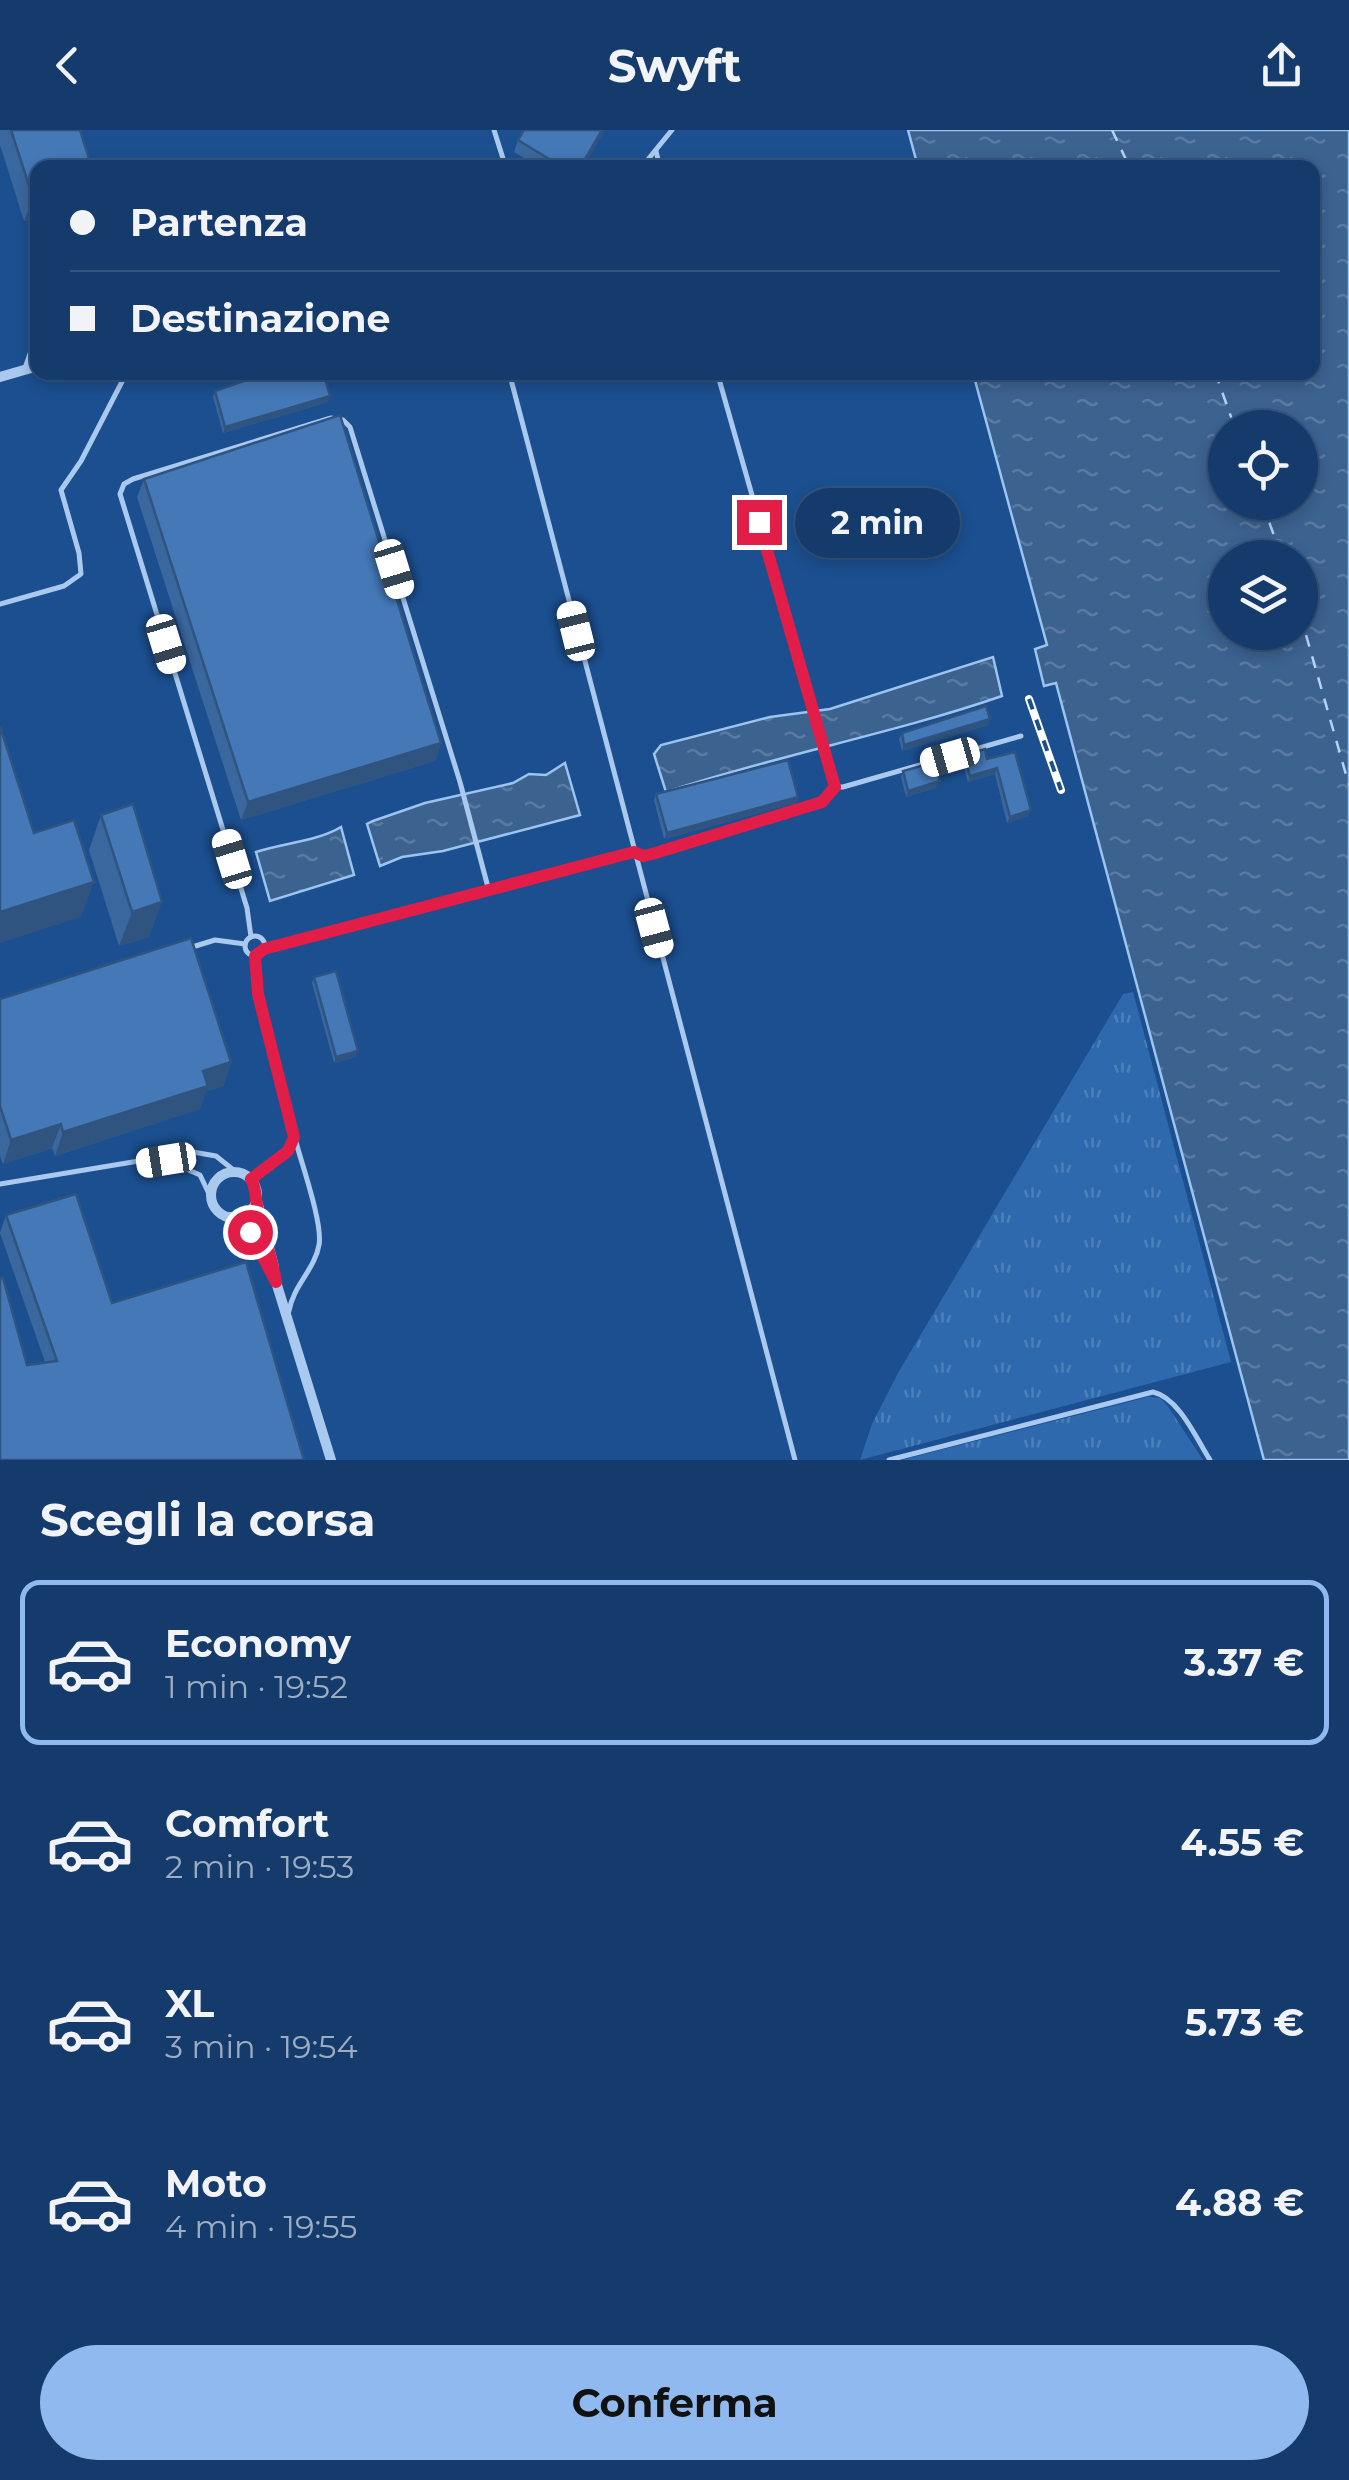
<!DOCTYPE html>
<html lang="it">
<head>
<meta charset="utf-8">
<style>
	:root { --surface:#143b6b; --page:#1d4271; --text:#f1f3f6; --muted:#9dadc1; --line:#33557e; --accent:#90b9f0 }
	body { margin:0; font-family:Montserrat,sans-serif; background:var(--page); color:var(--text); height:100vh; display:flex; flex-direction:column; font-size:38px; white-space:nowrap }
	* { box-sizing:border-box; margin:0 }
	p { font-size:32px; color:var(--muted) }
	.icon { flex:none; width:55px; height:55px; fill:none; stroke:currentColor; stroke-width:2; stroke-linecap:round; stroke-linejoin:round }
	.map { position:relative; height:1330px; overflow:hidden }
	.sheet { display:flex; flex-direction:column; background:var(--surface); flex:1 }
	.sheet>* { flex:none }
	.banner { position:absolute; left:30px; top:30px; width:1290px; height:220px; border-radius:20px; box-shadow:0 5px 15px #0003,0 0 0 2px var(--line); display:grid; align-content:center; height:220px; padding:0 40px; background:var(--surface) }
	.buttons { position:absolute; left:1208px; top:280px; display:grid; gap:20px }
	.buttons a { display:grid; place-items:center; width:110px; height:110px; border-radius:50%; background:var(--surface); box-shadow:0 5px 15px #0003,0 0 0 2px var(--line); font-size:50px }
	.end { position:absolute; width:45px; height:45px; margin:-22px; border:12px solid #e11d48; background:#fff; box-shadow:0 0 0 5px #fff }
	.from { border-radius:50% }
	.bubble { position:absolute; height:70px; border-radius:35px; background:var(--surface); box-shadow:0 5px 15px #0003,0 0 0 2px var(--line); font-size:32px; font-weight:700; line-height:70px; text-align:center }
	.car { position:absolute; width:30px; height:60px; margin:-30px -15px; border-radius:12px; box-shadow:0 0 8px 2px #0007; background:linear-gradient(#fff 24%,#345 0 40%,#fff 0 76%,#345 0 86%,#fff 0) }
	.banner b { display:flex; align-items:center; gap:35px; height:95px; font-size:38px }
	.banner b+b { border-top:2px solid var(--line) }
	.banner i { width:25px; height:25px; background:var(--text) }
	ul { padding:0; list-style:none }
	li { display:flex; align-items:center; gap:30px; height:165px; margin:0 20px 15px; padding:0 20px; border:5px solid transparent; border-radius:20px }
	li div { flex:1 }
	li b { display:block; font-size:38px }
	li em { font-style:normal; font-weight:700 }
	li.on { border-color:var(--accent) }
	li>.icon { width:90px; height:90px; stroke-width:1.5 }
	h2 { padding:0 40px; font-size:45px; line-height:120px }
	.action { display:flex; gap:20px; margin-top:auto; padding:20px 40px }
	.action a { flex:1; height:115px; border-radius:60px; background:var(--accent); color:#111; font-size:40px; font-weight:700; line-height:115px; text-align:center }
	header { display:flex; justify-content:space-between; align-items:center; height:130px; padding:0 40px; background:var(--surface); font-size:45px; font-weight:700 }
	.map>svg:first-child { display:block }
</style>
</head>
<body>
<header><svg class="icon" aria-label="back" viewBox="0 0 24 24"><path d="M15 5l-7 7 7 7"/></svg>Swyft<svg class="icon" aria-label="share" viewBox="0 0 24 24"><path d="M12 15V3M7 8l5-5 5 5M5 13v7h14v-7"/></svg></header>
<div class="map">
<svg width="1349" height="1330" viewBox="0 0 1349 1330">
	<defs>
		<pattern id="grass-tufts" width="24" height="20" patternUnits="userSpaceOnUse" patternTransform="scale(2.5)"><rect width="24" height="20" fill="#2e69ad"/><path d="M3 7l-1-3M5 7V3M7 7l1-3M15 17l-1-3M17 17v-4M19 17l1-3" fill="none" stroke="#4d80b9"/></pattern>
		<pattern id="water-ripples" width="26" height="14" patternUnits="userSpaceOnUse" patternTransform="scale(2.5)"><rect width="26" height="14" fill="#3c6290"/><path d="M2 4q2-2 4 0t4 0M15 11q2-2 4 0t4 0" fill="none" stroke="#597aa1"/></pattern>
	</defs>
	<rect width="100%" height="100%" fill="#1b4f8f"/>
	<g fill="url(#grass-tufts)">
		<path d="M1133,862L1231,1232L860,1330L872,1294L898,1243L1123,864Z"/>
		<path d="M1148,1267L1160,1268L1167,1275L1203,1330H901Z"/>
	</g>
	<g fill="url(#water-ripples)" stroke="#9cc4f0" stroke-width="2.5" fill-rule="evenodd">
		<path d="M908,0H1349V1330H1264L1056,553L1044,556L1035,519L1047,515L973,243L1312,242V38L918,37ZM1225,298H1300V372H1225ZM1225,428H1300V502H1225Z"/>
		<path d="M993,527L1002,566C892,604 777,625 666,662L654,624L661,615L770,587L830,579Z"/>
		<path d="M565,633L580,685L443,721L402,727L380,736L367,694L373,691L425,673L513,653L529,644L546,645Z"/>
		<path d="M341,697L354,745L270,771L256,722C284,713 318,711 341,697Z"/>
	</g>
	<g fill="none" stroke-linecap="round" stroke-linejoin="round">
		<g stroke="#b5d3f5" stroke-width="2.5" stroke-dasharray="12 10" stroke-linecap="butt">
			<path d="M1112,0L1130,38"/>
			<path d="M1215,242L1235,298"/>
			<path d="M1262,372L1282,428"/>
			<path d="M1300,484L1349,655"/>
		</g>
		<g stroke="#a9c9ee" stroke-width="5">
			<path d="M494,0L506,38"/>
			<path d="M656,21L660,38"/>
			<path d="M641,38L672,0"/>
			<path d="M25,238L32,218L38,216"/>
			<path d="M509,242L795,1330"/>
			<path d="M717,242L835,657"/>
			<path d="M0,474L64,456L81,444L79,423L61,360L81,331L127,242"/>
			<circle cx="255" cy="816" r="10"/>
			<path d="M251,807L247,778L120,364L124,354L133,349L331,288L343,290L350,297L460,652L489,761"/>
			<path d="M189,818L215,810L245,814"/>
			<path d="M264,819L634,722L643,726L652,724L822,672L835,657H843L1021,606"/>
			<path d="M168,1031L200,1045L211,1068"/>
			<path d="M251,1049L288,1021L294,1007L258,865L255,826"/>
			<path d="M0,1054L193,1022L216,1026L236,1042"/>
			<path d="M289,1181C293,1156 315,1139 319,1115C323,1094 302,1035 296,1012"/>
			<path d="M889,1330L1153,1262C1179,1268 1196,1308 1210,1330"/>
		</g>
		<g stroke="#a9c9ee" stroke-width="10">
			<path d="M0,247L38,236"/>
			<circle cx="234" cy="1065" r="23"/>
			<path d="M257,1071L274,1137"/>
			<path d="M230,1087L254,1107L276,1152L331,1330"/>
		</g>
		<g stroke="#fff" stroke-width="8">
			<path id="rail" d="M1029,569L1061,660"/>
		</g>
		<use href="#rail" stroke="#1b4f8f" stroke-width="4" stroke-dasharray="11" stroke-linecap="butt"/>
	</g>
	<g fill="#3a679d">
		<path d="M0,0H80L38,87L24,91L0,15Z"/>
		<path d="M518,10L583,38H540L514,22Z"/>
		<path d="M215,261L328,272L223,303L213,267Z"/>
		<path d="M144,349L441,613L435,631L241,690L137,367Z"/>
		<path d="M990,589L988,595L902,621L899,609L902,603Z"/>
		<path d="M1015,622L1029,686L1007,693L995,644L968,652L962,631L964,625L987,629Z"/>
		<path d="M903,641L938,657L906,667L901,647Z"/>
		<path d="M656,664L798,667L796,673L664,709L654,670Z"/>
		<path d="M101,685L149,807L119,816L89,720Z"/>
		<path d="M314,847L356,927L334,933L312,853Z"/>
		<path d="M0,869L231,932L223,956L206,961L200,979L55,1026L52,1018L3,1034L0,1026Z"/>
		<path d="M6,1085L112,1173L304,1330L27,1235L45,1232L0,1103Z"/>
	</g>
	<g fill="#305480">
		<path d="M602,0H605L583,38H580Z"/>
		<path d="M38,66V87L24,91L33,68Z"/>
		<path d="M330,266L328,272L223,303L225,297Z"/>
		<path d="M990,589L988,595L902,621L904,615Z"/>
		<path d="M441,613L435,631L241,690L248,672Z"/>
		<path d="M997,638L995,644L968,652L970,646Z"/>
		<path d="M940,651L938,657L906,667L908,661Z"/>
		<path d="M798,667L796,673L664,709L667,703Z"/>
		<path d="M1031,680L1029,686L1007,693L1010,687Z"/>
		<path d="M94,752L81,787L0,813V782Z"/>
		<path d="M162,772L149,807L119,816L132,782Z"/>
		<path d="M358,921L356,927L334,933L336,927Z"/>
		<path d="M231,932L223,956L206,961L200,979L55,1026L63,1002L203,941Z"/>
		<path d="M61,994L52,1018L3,1034L11,1010Z"/>
	</g>
	<g fill="#4478b7" stroke="#305480" stroke-width="2.5">
		<path d="M11,0H80L92,38H38V66L33,68Z"/>
		<path d="M524,0H602L580,38H564L518,10Z"/>
		<path d="M269,242H323L330,266L225,297L215,261Z"/>
		<path d="M340,285L441,613L248,672L144,349Z"/>
		<path d="M986,576L990,589L904,615L902,603Z"/>
		<path d="M0,596L34,703L74,690L94,752L0,782Z"/>
		<path d="M985,619L987,629L1015,622L1031,680L1010,687L997,638L970,646L964,625Z"/>
		<path d="M788,630L798,667L667,703L656,664Z"/>
		<path d="M935,632L940,651L908,661L903,641Z"/>
		<path d="M133,674L162,772L132,782L101,685Z"/>
		<path d="M191,808L231,932L203,941L208,956L63,1002L61,994L11,1010L0,976V869Z"/>
		<path d="M336,841L358,921L336,927L314,847Z"/>
		<path d="M76,1064L112,1173L246,1132L304,1330H0V1148H3L27,1235L57,1231L6,1085Z"/>
	</g>
	<g fill="none" stroke-linecap="round" stroke-linejoin="round">
		<path stroke="#e11d48" stroke-width="12" d="M250,1102L276,1152C272,1127 263,1105 258,1081C255,1069 257,1060 251,1049L288,1021L294,1007L258,864L255,826L264,819L634,722L643,726L652,724L822,672L835,657L759,392"/>
	</g>
</svg>
<div class="buttons">
<a><svg class="icon" aria-label="locate" viewBox="0 0 24 24"><circle cx="12" cy="12" r="6"/><path d="M12 2v4M12 18v4M2 12h4M18 12h4"/></svg></a>
<a><svg class="icon" aria-label="layers" viewBox="0 0 24 24"><path d="M12 4l9 5-9 5-9-5zM3 14l9 5 9-5"/></svg></a>
</div>
<i class="end from" style="left:250px;top:1102px"></i>
<i class="end" style="left:759px;top:392px"></i>
<div class="bubble" style="left:795px;top:358px;width:165px">2 min</div>
<i class="car" style="left:394px;top:439px;rotate:163deg"></i>
<i class="car" style="left:576px;top:501px;rotate:346deg"></i>
<i class="car" style="left:166px;top:514px;rotate:163deg"></i>
<i class="car" style="left:950px;top:627px;rotate:254deg"></i>
<i class="car" style="left:232px;top:729px;rotate:343deg"></i>
<i class="car" style="left:654px;top:798px;rotate:165deg"></i>
<i class="car" style="left:166px;top:1030px;rotate:261deg"></i>
<div class="banner">
<b><i class="from"></i>Partenza</b>
<b><i></i>Destinazione</b>
</div>
</div>
<section class="sheet">
<h2>Scegli la corsa</h2>
<ul>
<li class="on"><svg class="icon" aria-label="car" viewBox="0 0 24 24"><path d="M5 17H2v-5l4-1 3-4h7l3 4 3 1v5h-3M9 17h6M6 11h13"/><circle cx="7" cy="17" r="2"/><circle cx="17" cy="17" r="2"/></svg><div><b>Economy</b><p>1 min · 19:52</p></div><em>3.37 €</em></li>
<li><svg class="icon" aria-label="car" viewBox="0 0 24 24"><path d="M5 17H2v-5l4-1 3-4h7l3 4 3 1v5h-3M9 17h6M6 11h13"/><circle cx="7" cy="17" r="2"/><circle cx="17" cy="17" r="2"/></svg><div><b>Comfort</b><p>2 min · 19:53</p></div><em>4.55 €</em></li>
<li><svg class="icon" aria-label="car" viewBox="0 0 24 24"><path d="M5 17H2v-5l4-1 3-4h7l3 4 3 1v5h-3M9 17h6M6 11h13"/><circle cx="7" cy="17" r="2"/><circle cx="17" cy="17" r="2"/></svg><div><b>XL</b><p>3 min · 19:54</p></div><em>5.73 €</em></li>
<li><svg class="icon" aria-label="car" viewBox="0 0 24 24"><path d="M5 17H2v-5l4-1 3-4h7l3 4 3 1v5h-3M9 17h6M6 11h13"/><circle cx="7" cy="17" r="2"/><circle cx="17" cy="17" r="2"/></svg><div><b>Moto</b><p>4 min · 19:55</p></div><em>4.88 €</em></li>
</ul>
<div class="action"><a>Conferma</a></div>
</section>
</body>
</html>
